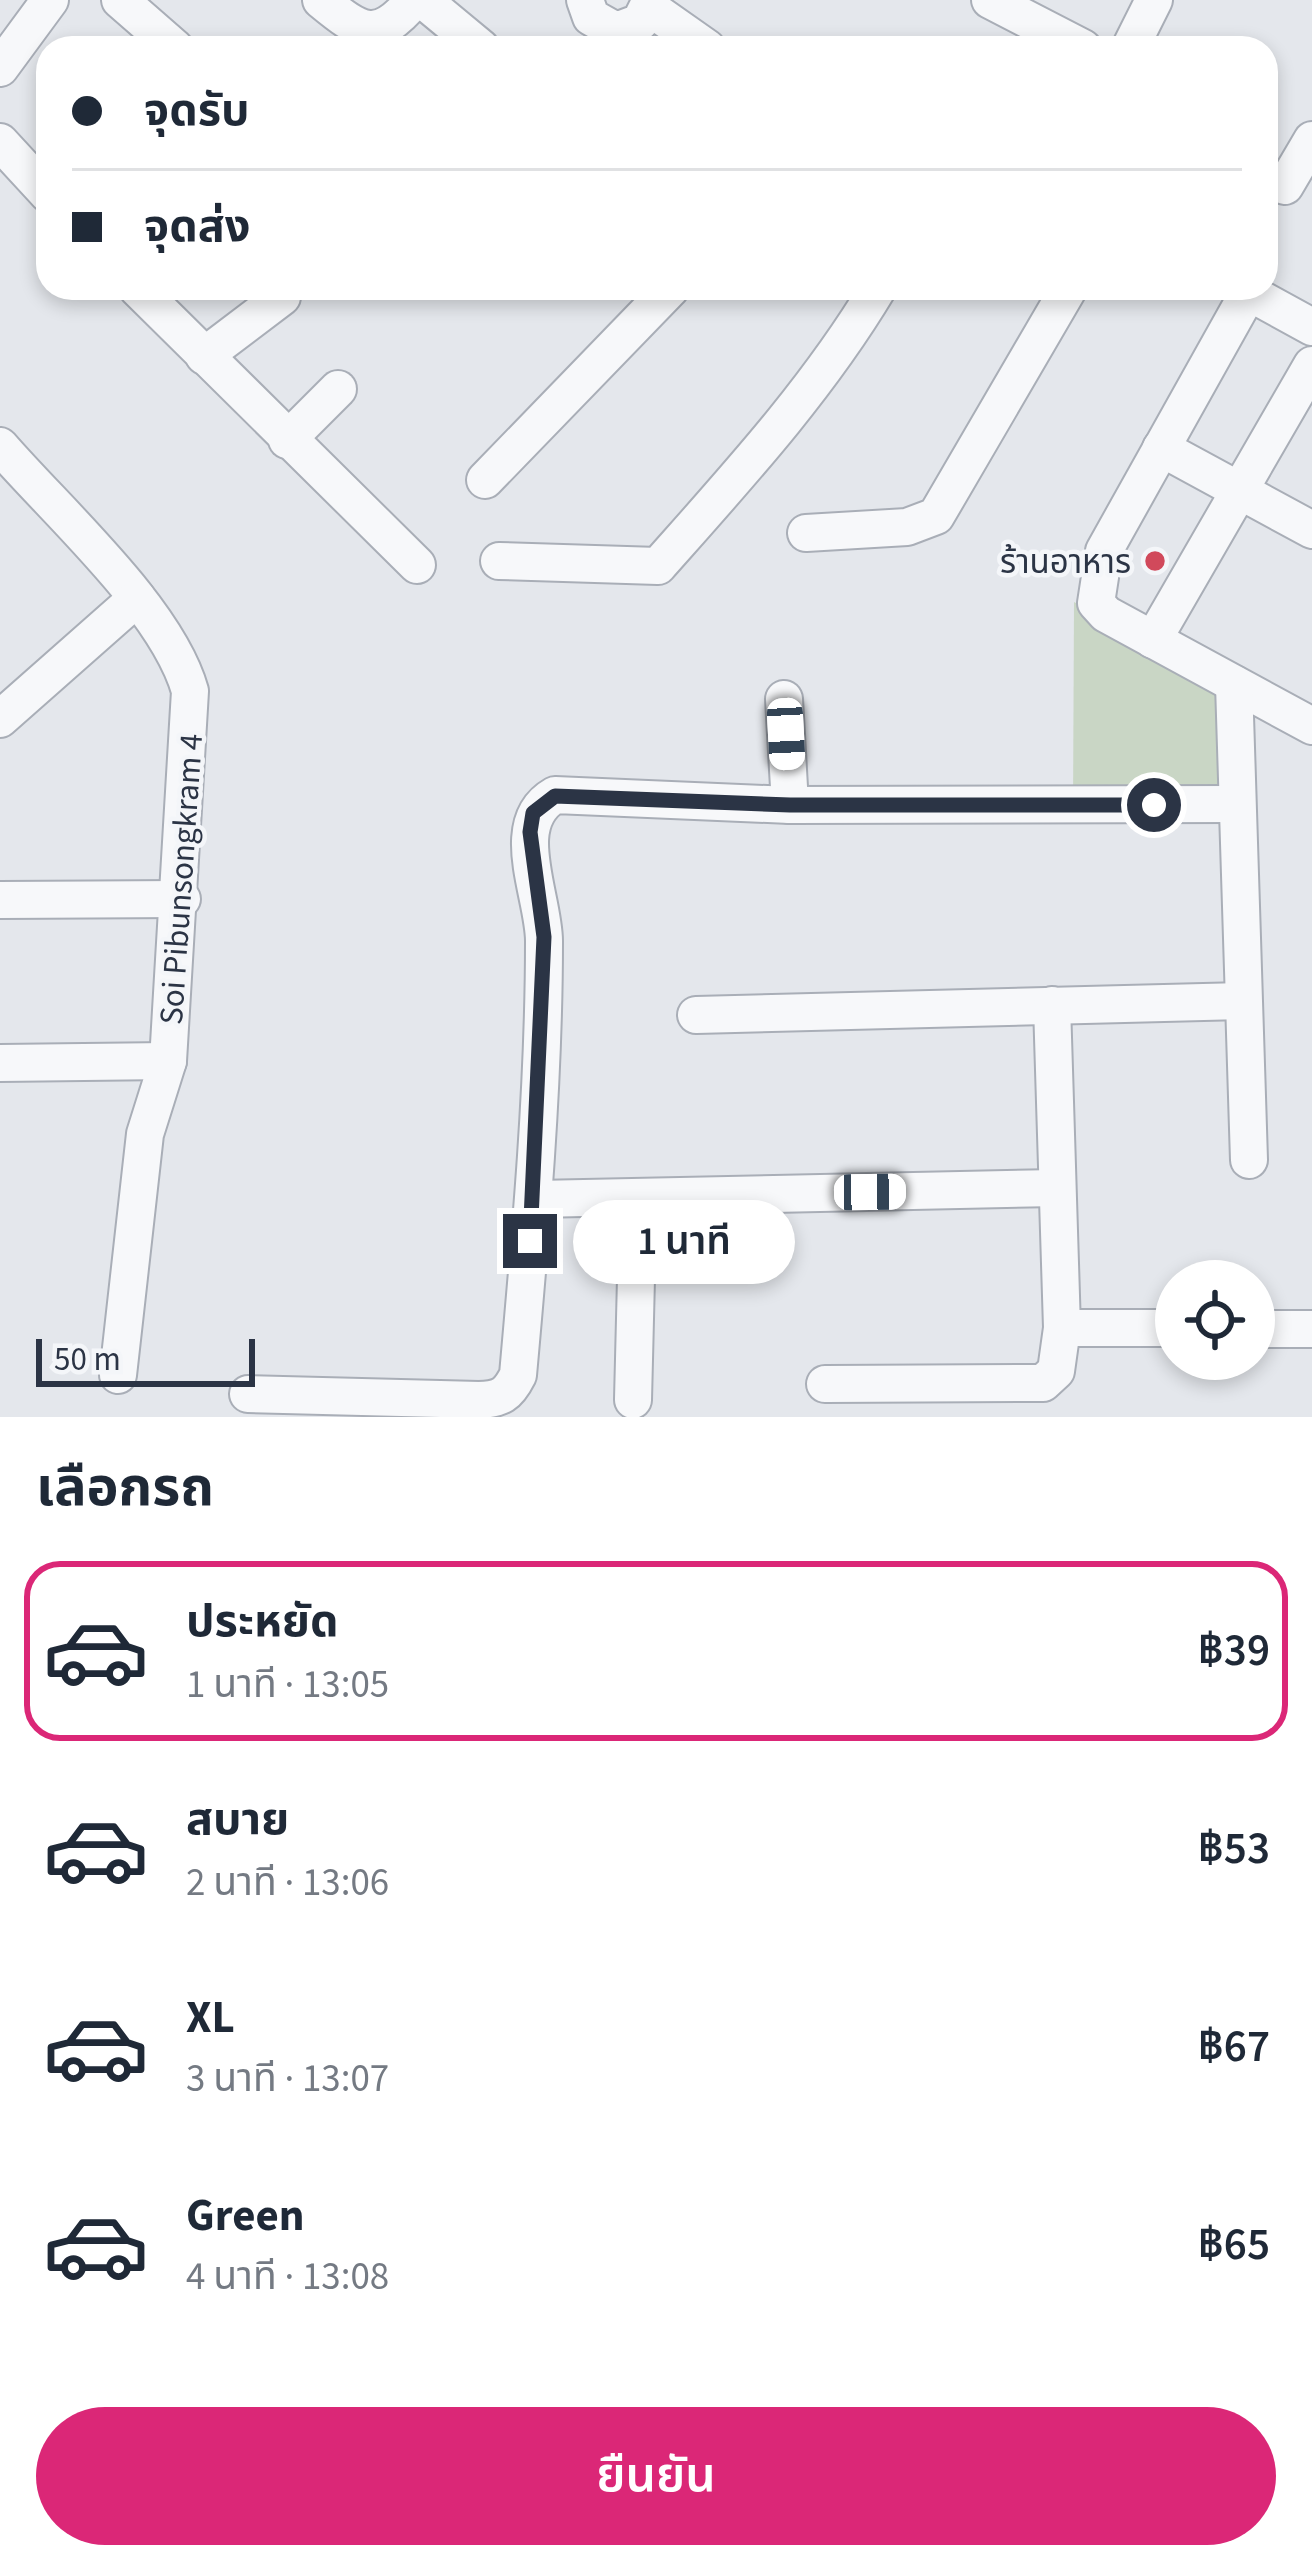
<!DOCTYPE html>
<html lang="th">
<head>
<meta charset="utf-8">
<style>
	:root { --surface:#fff; --page:#f6f6f7; --text:#1f2937; --muted:#747a83; --line:#e0e1e3; --accent:#db2777 }
	body { margin:0; font-family:"Source Sans 3","Noto Sans Thai",sans-serif; background:var(--page); color:var(--text); height:100vh; display:flex; flex-direction:column; font-size:45px; white-space:nowrap }
	* { box-sizing:border-box; margin:0 }
	p { font-size:39px; color:var(--muted) }
	.icon { flex:none; width:66px; height:66px; fill:none; stroke:currentColor; stroke-width:2; stroke-linecap:round; stroke-linejoin:round }
	.map { position:relative; height:1417px; overflow:hidden }
	.side { display:flex; flex-direction:column; background:var(--surface); flex:1 }
	.side>* { flex:none }
	.hud { position:absolute; left:36px; top:36px; width:1242px; height:264px; border-radius:36px; box-shadow:0 6px 18px #0003; display:grid; align-content:center; height:264px; padding:0 36px; background:var(--surface) }
	.buttons { position:absolute; left:1155px; top:1260px; display:grid; gap:24px }
	.buttons a { display:grid; place-items:center; width:120px; height:120px; border-radius:50%; background:var(--surface); box-shadow:0 6px 18px #0003; font-size:60px }
	.scale { position:absolute; left:36px; bottom:30px; width:219px; box-sizing:border-box; padding-left:12px; border:6px solid #2b3445; border-top:0; font-size:33px; line-height:42px; white-space:nowrap; color:#2b3445; -webkit-text-stroke:9px #f4f6f9; paint-order:stroke }
	.end { position:absolute; width:54px; height:54px; margin:-27px; border:15px solid #2b3445; background:#fff; box-shadow:0 0 0 6px #fff }
	.from { border-radius:50% }
	.bubble { position:absolute; height:84px; border-radius:42px; background:var(--surface); box-shadow:0 6px 18px #0003; font-size:39px; font-weight:600; line-height:84px; text-align:center }
	.car { position:absolute; width:36px; height:72px; margin:-36px -18px; border-radius:15px; box-shadow:0 0 9px 3px #0007; background:linear-gradient(#fff 24%,#345 0 40%,#fff 0 76%,#345 0 86%,#fff 0) }
	.hud b { display:flex; align-items:center; gap:42px; height:114px; font-size:45px }
	.hud b+b { border-top:3px solid var(--line) }
	.hud i { width:30px; height:30px; background:var(--text) }
	ul { padding:0; list-style:none }
	li { display:flex; align-items:center; gap:36px; height:180px; margin:0 24px 18px; padding:0 12px; border:6px solid transparent; border-radius:36px }
	li div { flex:1 }
	li b { display:block; font-size:45px }
	li em { font-style:normal; font-weight:600 }
	li.on { border-color:var(--accent) }
	li>.icon { width:108px; height:108px; stroke-width:1.5 }
	h2 { padding:0 36px; font-size:54px; line-height:144px }
	.primary-button { display:flex; gap:24px; margin-top:auto; padding:24px 36px }
	.primary-button a { flex:1; height:138px; border-radius:72px; background:var(--accent); color:#fff; font-size:48px; font-weight:600; line-height:138px; text-align:center }
	.map>svg:first-child { display:block }
</style>
</head>
<body>
<div class="map">
<svg width="1312" height="1417" viewBox="0 0 1312 1417">
	<rect width="100%" height="100%" fill="#e4e7ec"/>
	<path fill="#c9d6c5" d="M1074,602L1228,686L1229,804L1073,810Z"/>
	<g fill="none" stroke-linecap="round" stroke-linejoin="round">
		<g stroke="#a9aeb7" stroke-width="40">
			<g id="minor">
				<path d="M120,0L175,48"/>
				<path d="M321,0C361,33 377,44 414,0"/>
				<path d="M423,0L481,48"/>
				<path d="M585,0L591,17L616,31L640,22L651,0"/>
				<path d="M990,0L1083,48"/>
				<path d="M650,8L707,48"/>
				<path d="M1130,48L1154,0"/>
				<path d="M0,68L50,0"/>
				<path d="M0,142L48,194"/>
				<path d="M1285,186L1312,140"/>
				<path d="M137,288L417,565"/>
				<path d="M1251,288L1104,551L1096,603L1106,614L1312,726"/>
				<path d="M1250,293L1312,327"/>
				<path d="M204,356L282,297"/>
				<path d="M287,440L338,389"/>
				<path d="M0,446C57,512 167,609 190,691L168,1061L145,1134L118,1375"/>
				<path d="M1161,448L1312,530"/>
				<path d="M485,480L671,288"/>
				<path d="M806,533L907,527L936,516L1069,288"/>
				<path d="M499,561L658,566C736,478 817,390 878,288"/>
				<path d="M1153,640L1312,365"/>
				<path d="M1234,684L1249,1160"/>
				<path d="M784,699L790,805"/>
				<path d="M0,719L137,598"/>
				<path d="M0,900L182,899"/>
				<path d="M696,1015L1243,1001"/>
				<path d="M0,1063L168,1061"/>
				<path d="M536,1199L1057,1188"/>
				<path d="M1062,1328H1176"/>
				<path d="M1254,1329H1312"/>
				<path d="M825,1384L1043,1383L1056,1371L1062,1328L1052,1005"/>
				<path d="M248,1394L479,1400C501,1399 508,1395 518,1375C531,1230 544,1086 544,941C544,896 506,823 555,795L790,805L1236,804"/>
				<path d="M633,1400L638,1197"/>
			</g>
		</g>
		<use href="#minor" stroke="#f7f8fa" stroke-width="36"/>
	</g>
	<g fill="none" stroke-linecap="round" stroke-linejoin="round">
		<path stroke="#2b3445" stroke-width="15" d="M530,1241L544,937L530,832L533,813L555,796L790,805H1154"/>
	</g>
	<circle fill="#d1495b" stroke="#f4f6f9" stroke-width="4.5" cx="1155" cy="561" r="12"/>
	<g text-anchor="middle" stroke-width="9" stroke-linejoin="round" paint-order="stroke">
		<g font-size="33" fill="#2b3445" stroke="#f4f6f9" text-anchor="end">
			<text x="1131" y="573">ร้านอาหาร</text>
		</g>
		<g font-size="33" fill="#2b3445" stroke="#f4f6f9">
			<text transform="translate(180 879) rotate(-86)" y="12">Soi Pibunsongkram 4</text>
		</g>
	</g>
</svg>
<div class="buttons">
<a><svg class="icon" aria-label="locate" viewBox="0 0 24 24"><circle cx="12" cy="12" r="6"/><path d="M12 2v4M12 18v4M2 12h4M18 12h4"/></svg></a>
</div>
<div class="scale">50 m</div>
<i class="end from" style="left:1154px;top:805px"></i>
<i class="end" style="left:530px;top:1241px"></i>
<div class="bubble" style="left:573px;top:1200px;width:222px">1 นาที</div>
<i class="car" style="left:786px;top:734px;rotate:177deg"></i>
<i class="car" style="left:870px;top:1192px;rotate:89deg"></i>
<div class="hud">
<b><i class="from"></i>จุดรับ</b>
<b><i></i>จุดส่ง</b>
</div>
</div>
<section class="side">
<h2>เลือกรถ</h2>
<ul>
<li class="on"><svg class="icon" aria-label="car" viewBox="0 0 24 24"><path d="M5 17H2v-5l4-1 3-4h7l3 4 3 1v5h-3M9 17h6M6 11h13"/><circle cx="7" cy="17" r="2"/><circle cx="17" cy="17" r="2"/></svg><div><b>ประหยัด</b><p>1 นาที · 13:05</p></div><em>฿39</em></li>
<li><svg class="icon" aria-label="car" viewBox="0 0 24 24"><path d="M5 17H2v-5l4-1 3-4h7l3 4 3 1v5h-3M9 17h6M6 11h13"/><circle cx="7" cy="17" r="2"/><circle cx="17" cy="17" r="2"/></svg><div><b>สบาย</b><p>2 นาที · 13:06</p></div><em>฿53</em></li>
<li><svg class="icon" aria-label="car" viewBox="0 0 24 24"><path d="M5 17H2v-5l4-1 3-4h7l3 4 3 1v5h-3M9 17h6M6 11h13"/><circle cx="7" cy="17" r="2"/><circle cx="17" cy="17" r="2"/></svg><div><b>XL</b><p>3 นาที · 13:07</p></div><em>฿67</em></li>
<li><svg class="icon" aria-label="car" viewBox="0 0 24 24"><path d="M5 17H2v-5l4-1 3-4h7l3 4 3 1v5h-3M9 17h6M6 11h13"/><circle cx="7" cy="17" r="2"/><circle cx="17" cy="17" r="2"/></svg><div><b>Green</b><p>4 นาที · 13:08</p></div><em>฿65</em></li>
</ul>
<div class="primary-button"><a>ยืนยัน</a></div>
</section>
</body>
</html>
